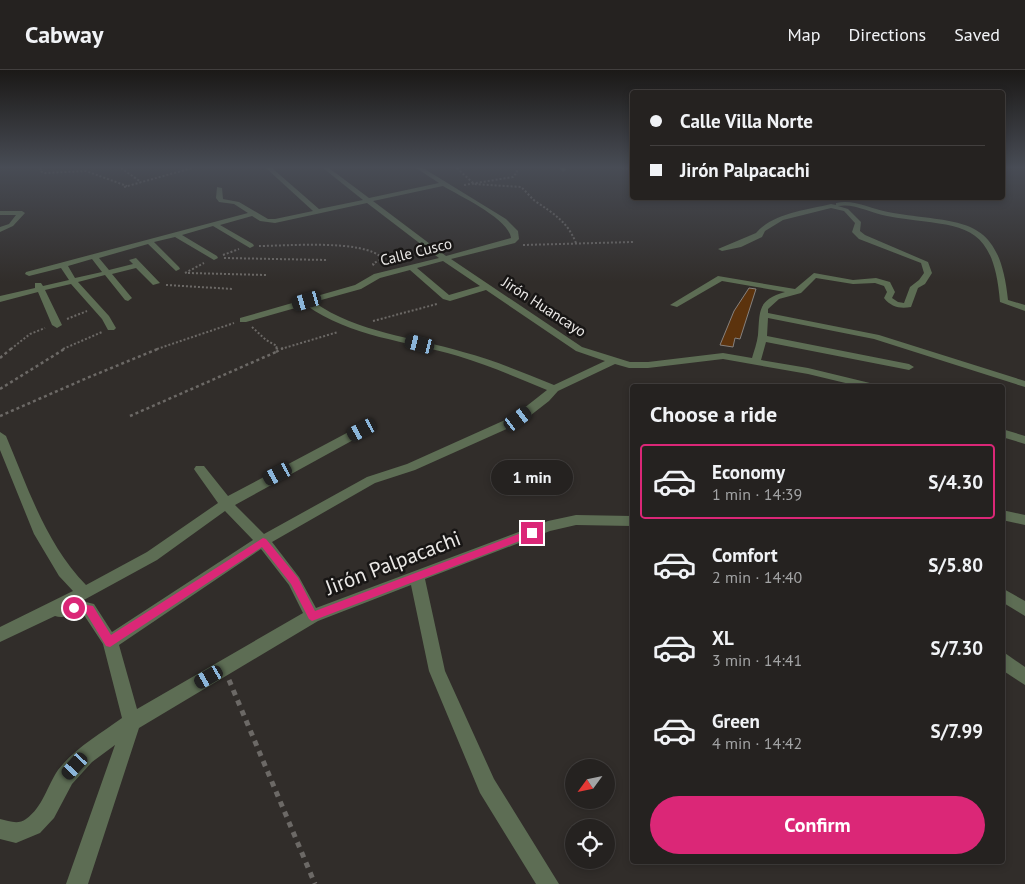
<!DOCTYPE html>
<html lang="en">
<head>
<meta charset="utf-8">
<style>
	:root { --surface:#252220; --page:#312f2d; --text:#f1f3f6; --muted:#a3a4a5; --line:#423f3e; --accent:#db2777 }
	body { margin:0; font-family:"PT Sans",sans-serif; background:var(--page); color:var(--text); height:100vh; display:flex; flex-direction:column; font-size:19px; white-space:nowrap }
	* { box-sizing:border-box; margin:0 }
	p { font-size:16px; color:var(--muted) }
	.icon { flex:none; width:28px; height:28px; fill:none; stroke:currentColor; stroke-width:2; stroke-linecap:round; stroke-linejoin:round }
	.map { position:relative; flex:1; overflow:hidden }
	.details { position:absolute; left:630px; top:314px; width:375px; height:480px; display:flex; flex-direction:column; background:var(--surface); border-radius:5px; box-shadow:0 2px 8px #0003,0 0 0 1px var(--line) }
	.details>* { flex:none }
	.hud { position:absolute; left:630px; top:20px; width:375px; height:110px; border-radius:5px; box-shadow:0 2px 8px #0003,0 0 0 1px var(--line); display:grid; align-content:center; height:110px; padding:0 20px; background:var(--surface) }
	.needle { width:32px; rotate:237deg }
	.fabs { position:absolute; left:565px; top:689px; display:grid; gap:10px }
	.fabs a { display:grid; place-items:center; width:50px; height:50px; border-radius:50%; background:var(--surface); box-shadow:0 2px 8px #0003,0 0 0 1px var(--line); font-size:25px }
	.end { position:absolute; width:22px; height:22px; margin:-11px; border:6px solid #db2777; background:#fff; box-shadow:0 0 0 2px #fff }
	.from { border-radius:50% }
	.bubble { position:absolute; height:35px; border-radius:18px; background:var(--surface); box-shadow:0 2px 8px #0003,0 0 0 1px var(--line); font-size:16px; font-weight:700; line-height:35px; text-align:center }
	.car { position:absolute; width:15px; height:30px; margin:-15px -8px; border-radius:6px; box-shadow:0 0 4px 1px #0007; background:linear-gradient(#222 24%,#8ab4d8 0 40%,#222 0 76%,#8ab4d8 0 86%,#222 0) }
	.hud b { display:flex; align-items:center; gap:18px; height:48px; font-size:19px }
	.hud b+b { border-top:1px solid var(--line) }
	.hud i { width:12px; height:12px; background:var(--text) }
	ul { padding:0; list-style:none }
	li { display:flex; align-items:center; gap:15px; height:75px; margin:0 10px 8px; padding:0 10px; border:2px solid transparent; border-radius:5px }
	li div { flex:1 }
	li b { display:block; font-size:19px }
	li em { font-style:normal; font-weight:700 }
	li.selected { border-color:var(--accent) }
	li>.icon { width:45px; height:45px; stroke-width:1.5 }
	h2 { padding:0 20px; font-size:22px; line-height:60px }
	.button { display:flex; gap:10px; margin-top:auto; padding:10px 20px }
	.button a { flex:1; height:58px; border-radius:30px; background:var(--accent); color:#fff; font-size:20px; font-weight:700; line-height:58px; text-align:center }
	header { display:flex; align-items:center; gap:30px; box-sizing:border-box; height:70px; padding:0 25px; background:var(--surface); border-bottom:1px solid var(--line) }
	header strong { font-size:24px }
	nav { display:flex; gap:28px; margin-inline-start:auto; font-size:18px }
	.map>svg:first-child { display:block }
</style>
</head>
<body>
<header>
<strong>Cabway</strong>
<nav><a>Map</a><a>Directions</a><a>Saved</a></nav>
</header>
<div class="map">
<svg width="1025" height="814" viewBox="0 0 1025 814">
	<rect width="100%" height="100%" fill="#312d2a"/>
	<path fill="#5c330d" stroke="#86817e" d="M749,218L756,219L740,269L735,268L733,277L720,275L734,241Z"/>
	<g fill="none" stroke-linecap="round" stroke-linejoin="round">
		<g stroke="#6c6966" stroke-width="2" stroke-dasharray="2 2" stroke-linecap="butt">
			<path d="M41,98L40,101L45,103L86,101L127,116"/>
			<path d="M121,98L141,112"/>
			<path d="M457,98L474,114L521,117C526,121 530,127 535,131C554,144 567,151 576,173"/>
			<path d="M622,98L632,100"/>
			<path d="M464,115L513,107L517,102L516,98"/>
			<path d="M124,117L192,98"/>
			<path d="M523,175L633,172"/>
			<path d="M259,176C286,176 364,169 382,188L373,194L375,197"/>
			<path d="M223,185L239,179"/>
			<path d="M224,188L327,190"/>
			<path d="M185,203L204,193"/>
			<path d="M188,203L266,205"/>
			<path d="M166,215L233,219"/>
			<path d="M67,249L87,241"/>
			<path d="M373,251L437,234"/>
			<path d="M252,257L266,270L277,276L276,279"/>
			<path d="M11,279L30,264L45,258"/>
			<path d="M63,279L102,262"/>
			<path d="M157,279L234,253"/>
			<path d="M281,279L338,262"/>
		</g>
		<g stroke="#6c6966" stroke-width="2.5" stroke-dasharray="3 3" stroke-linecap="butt">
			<path d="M276,282L283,278"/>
			<path d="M0,288L12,278"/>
			<path d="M0,319L66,278"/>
			<path d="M0,346L87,308L160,278"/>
			<path d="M130,346L276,282L277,278"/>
		</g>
		<path stroke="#6c6966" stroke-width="5" stroke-dasharray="5.5 5.5" stroke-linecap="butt" d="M229,610L315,814"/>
		<g fill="#5d6d54" fill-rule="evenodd">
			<path d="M266,98H272L319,139L363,130L323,98H329L369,128L439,113L416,98H423L506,149L518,161L519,169L515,173L451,189L582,277L630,292H648L723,283L752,288C754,281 757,273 758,265C760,241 757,230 785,222L722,211L677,237L670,235L718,206L795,219L814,203L853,210L876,208L890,212L895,222L892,228L898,232L904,233L910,217L919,210L924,203L921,193L859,169L852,162L855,153L844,141L831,138L783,150L765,161L762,167L741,177L722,181L718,179L756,163C773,143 807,140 831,134L836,135V133C855,129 870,139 888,142C959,155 999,141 1008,230L1025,235V241L1000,232C993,144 956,159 887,146C870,143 855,133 838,136L848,139L861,152L860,161L865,165L928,192L932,203L925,214L918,218L911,237C900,239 891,237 884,228L887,222L884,216L875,213L853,214L816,208L801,223L779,229L768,239V243L879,265L1025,311V317L874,269L768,248L767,266L909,294L914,297L909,300L766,272L761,290L808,298L874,314L875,316H858L808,304L723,289L648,298H629L615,294L558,321L549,331L522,352L415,400L375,413L272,472L299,507L316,538L548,451L576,445L632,446V456L576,455L550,461L425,509L445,601L494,709L559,814H536L480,723L429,601L411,515L318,551L139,658L88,814H66L115,675L92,692L72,714L54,748L40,763L16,773L0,769V749C9,751 18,755 26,749C43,737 47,716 58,700C75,678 100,664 122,648L103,574L84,545C75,544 63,549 55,546L0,572V557L73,521L59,506L34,464L0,380V362L6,366C28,418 46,474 86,515L147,482L218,433L196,402L194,399L196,396H204L228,426L358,357H366L368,360L366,363L235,435L264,464L367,407L407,394L514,346L547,320C518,308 488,295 458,286C407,271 350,267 306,235L246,252H240V248L355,215L374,204L439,188L367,133L275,153L260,151L252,146L220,155L253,174L254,176L250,178L213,156L182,165L217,186L218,188L214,190L175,167L154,172L179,197L180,199L176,201L148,174L99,188L109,200L133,194L129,190L136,188L160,213L153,215L136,198L112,204L132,228L128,231L125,230L105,205L78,212L109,246L116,258L114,260H108L102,249L71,214L45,220L62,255L57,258L52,255L38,222L0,232V226L35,218V213H41L43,216L69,210L61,198L29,206L25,204L26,202L248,143L234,134L219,132L216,128L217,117L222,118L223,129L239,132L268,149H275L313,141ZM443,116C460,126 509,149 511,168L446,186L373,131ZM92,189L102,202L75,208L68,196ZM443,191L480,216L449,225L417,198ZM410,200L443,229L450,231L486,220L576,281L605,291L554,315C524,303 494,290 463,282C414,267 357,263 314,232L361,219L380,208ZM225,441L253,470L112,562L94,534L82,531L157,490ZM261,479L289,515L303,543L137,639L119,575Z"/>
			<path d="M559,98H565L566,100L563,102Z"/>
			<path d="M0,141H22L25,143L13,156L0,162V157L9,154L16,145H0Z"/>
			<path d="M1002,359L1025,366V374L1002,367Z"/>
			<path d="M1002,440L1025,445V455L1002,450Z"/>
			<path d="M1002,518L1025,531V546L1002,532Z"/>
			<path d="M1002,581L1025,597V615L1002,600Z"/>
		</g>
	</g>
	<linearGradient id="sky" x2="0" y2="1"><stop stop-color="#1b1917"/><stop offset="0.46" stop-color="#484c55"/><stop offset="1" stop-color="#484c55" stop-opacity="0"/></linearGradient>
	<rect width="1025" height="212" fill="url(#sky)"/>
	<path fill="#db2777" d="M532,459L536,463L535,465L312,551L309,549L291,514L262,477L110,577L106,576L86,543L74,542L68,538L74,533L93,536L111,565L263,468L266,469L298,508L315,541Z"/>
	<g text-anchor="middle" stroke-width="5" stroke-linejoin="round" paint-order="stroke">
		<g font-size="15" fill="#ebe9e7" stroke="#181615">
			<text transform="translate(416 182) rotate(-14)" y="5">Calle Cusco</text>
			<text transform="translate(544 237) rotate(33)" y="5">Jirón Huancayo</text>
		</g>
		<g font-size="21" fill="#ebe9e7" stroke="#181615">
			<text transform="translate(393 493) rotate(-21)" y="7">Jirón Palpacachi</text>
		</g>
	</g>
</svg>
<div class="fabs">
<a><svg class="needle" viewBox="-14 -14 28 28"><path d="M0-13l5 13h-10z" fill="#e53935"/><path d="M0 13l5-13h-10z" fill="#a3a4a5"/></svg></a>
<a><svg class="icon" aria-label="locate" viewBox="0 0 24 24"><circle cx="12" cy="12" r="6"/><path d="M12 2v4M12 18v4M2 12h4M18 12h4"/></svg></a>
</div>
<i class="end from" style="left:74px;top:538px"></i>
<i class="end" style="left:532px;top:463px"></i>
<div class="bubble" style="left:491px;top:390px;width:82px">1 min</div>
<i class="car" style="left:307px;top:231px;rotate:254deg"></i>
<i class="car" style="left:420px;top:274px;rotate:284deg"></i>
<i class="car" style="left:518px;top:349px;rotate:54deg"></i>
<i class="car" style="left:362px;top:360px;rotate:242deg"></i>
<i class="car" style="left:278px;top:404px;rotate:242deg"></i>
<i class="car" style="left:209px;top:607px;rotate:240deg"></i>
<i class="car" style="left:75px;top:696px;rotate:222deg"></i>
<div class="hud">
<b><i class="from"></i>Calle Villa Norte</b>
<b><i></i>Jirón Palpacachi</b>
</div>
<section class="details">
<h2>Choose a ride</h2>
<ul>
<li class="selected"><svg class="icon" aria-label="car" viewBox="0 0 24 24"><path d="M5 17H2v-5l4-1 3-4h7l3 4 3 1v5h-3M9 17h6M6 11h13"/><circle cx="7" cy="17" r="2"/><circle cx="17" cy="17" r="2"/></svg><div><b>Economy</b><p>1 min · 14:39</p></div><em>S/4.30</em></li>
<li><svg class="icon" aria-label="car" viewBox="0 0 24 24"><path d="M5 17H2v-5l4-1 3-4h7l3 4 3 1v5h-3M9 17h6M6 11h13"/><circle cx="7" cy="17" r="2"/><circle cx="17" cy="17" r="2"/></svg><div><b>Comfort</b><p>2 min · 14:40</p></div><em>S/5.80</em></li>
<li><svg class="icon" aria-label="car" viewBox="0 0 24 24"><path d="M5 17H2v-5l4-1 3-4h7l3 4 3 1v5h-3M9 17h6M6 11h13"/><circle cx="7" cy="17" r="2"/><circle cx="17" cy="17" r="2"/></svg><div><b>XL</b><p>3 min · 14:41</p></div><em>S/7.30</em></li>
<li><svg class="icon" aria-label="car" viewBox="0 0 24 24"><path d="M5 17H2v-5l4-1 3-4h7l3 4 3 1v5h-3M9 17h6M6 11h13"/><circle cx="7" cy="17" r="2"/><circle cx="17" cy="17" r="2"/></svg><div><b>Green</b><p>4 min · 14:42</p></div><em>S/7.99</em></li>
</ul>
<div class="button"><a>Confirm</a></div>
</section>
</div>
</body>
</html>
